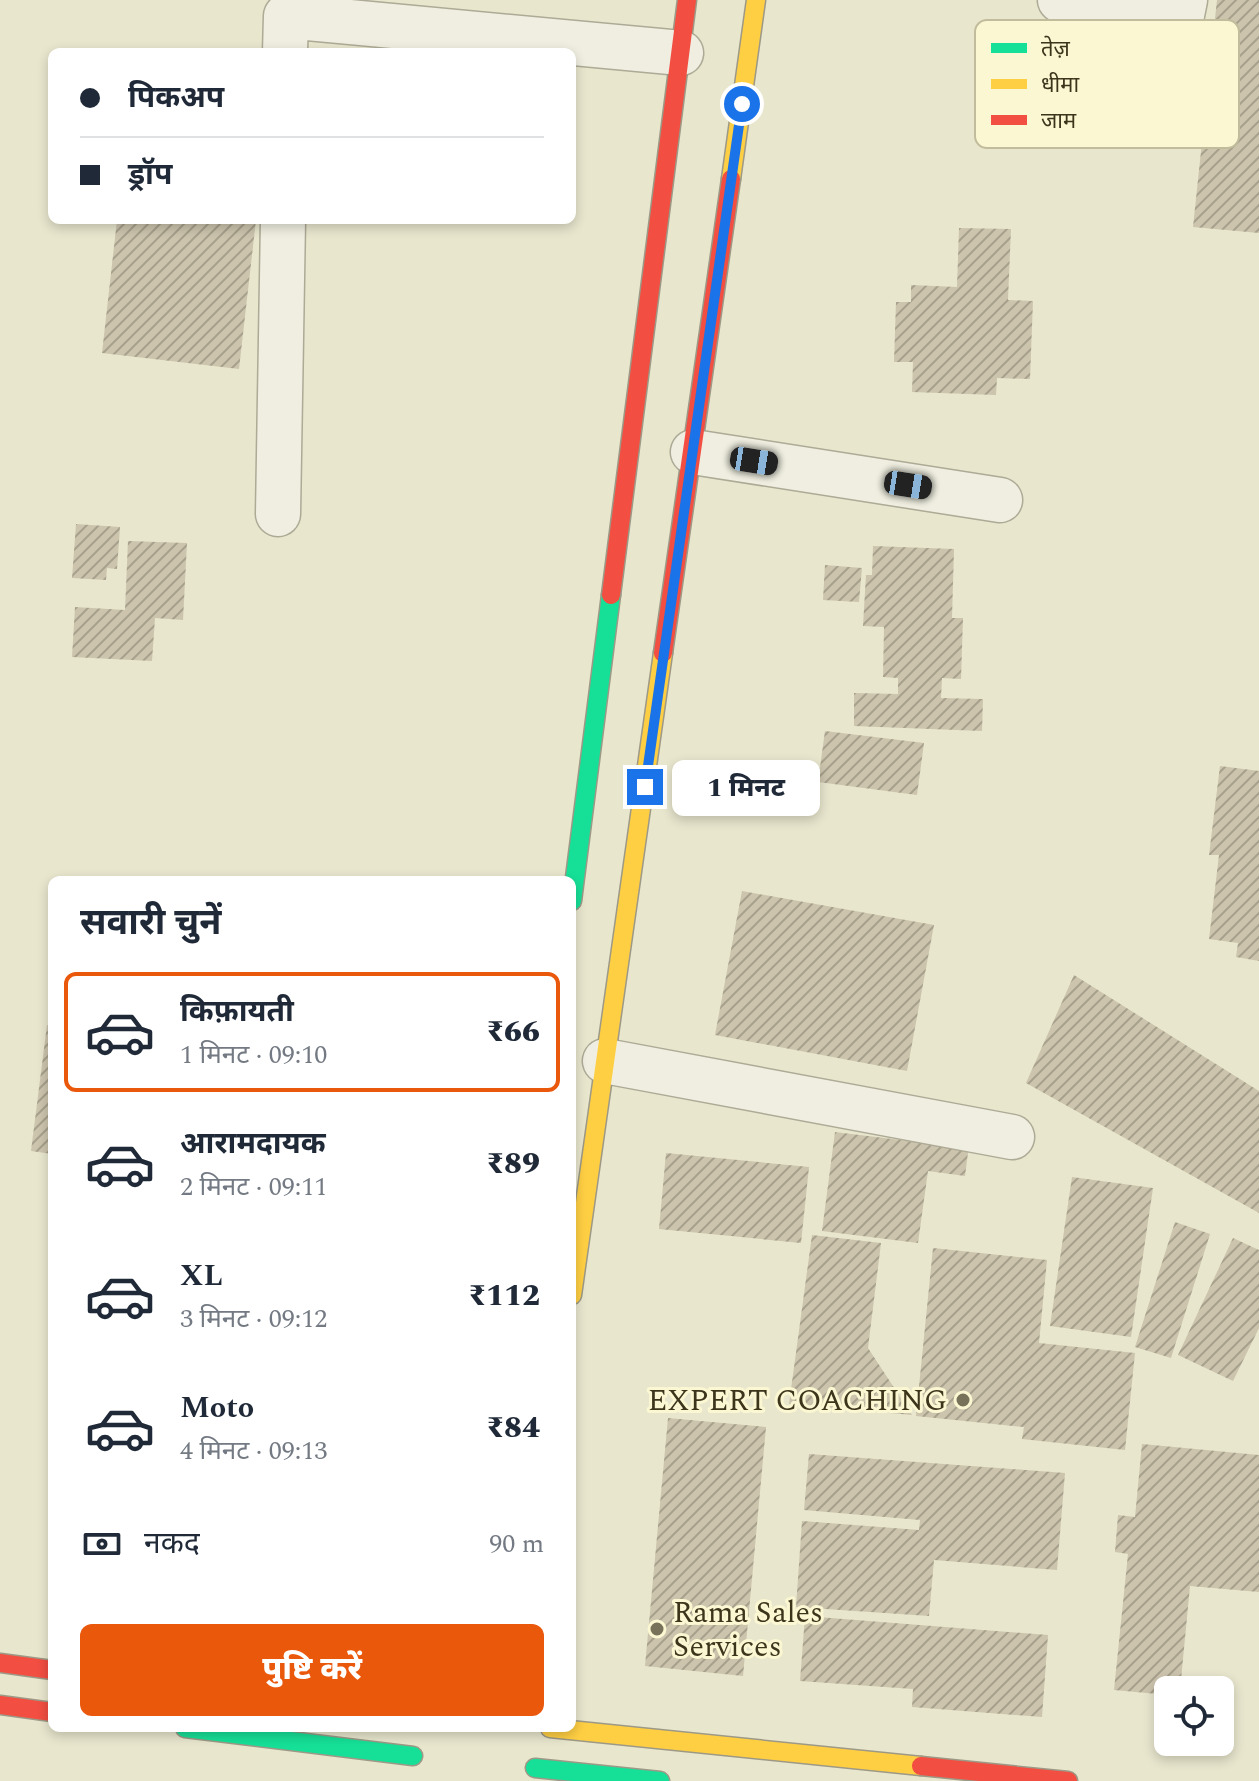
<!DOCTYPE html>
<html lang="hi">
<head>
<meta charset="utf-8">
<style>
	:root { --surface:#fff; --page:#f2f2f3; --text:#1f2937; --muted:#747a83; --line:#e0e1e3; --accent:#ea580c }
	body { margin:0; font-family:Spectral,"Noto Sans Devanagari",serif; background:var(--page); color:var(--text); height:100vh; display:flex; flex-direction:column; font-size:30px; white-space:nowrap }
	* { box-sizing:border-box; margin:0 }
	p { font-size:26px; color:var(--muted) }
	.icon { flex:none; width:44px; height:44px; fill:none; stroke:currentColor; stroke-width:2; stroke-linecap:round; stroke-linejoin:round }
	.map { position:relative; flex:1; overflow:hidden }
	.details { position:absolute; left:48px; top:876px; width:528px; height:856px; display:flex; flex-direction:column; background:var(--surface); border-radius:12px; box-shadow:0 4px 12px #0003 }
	.details>* { flex:none }
	.guide { position:absolute; left:48px; top:48px; width:528px; height:176px; border-radius:12px; box-shadow:0 4px 12px #0003; display:grid; align-content:center; height:176px; padding:0 32px; background:var(--surface) }
	.tools { position:absolute; left:1154px; top:1676px; display:grid; gap:16px }
	.tools a { display:grid; place-items:center; width:80px; height:80px; border-radius:12px; background:var(--surface); box-shadow:0 4px 12px #0003; font-size:40px }
	.end { position:absolute; width:36px; height:36px; margin:-18px; border:10px solid #1a73e8; background:#fff; box-shadow:0 0 0 4px #fff }
	.from { border-radius:50% }
	.bubble { position:absolute; height:56px; border-radius:12px; background:var(--surface); box-shadow:0 4px 12px #0003; font-size:26px; font-weight:800; line-height:56px; text-align:center }
	.car { position:absolute; width:24px; height:48px; margin:-24px -12px; border-radius:10px; box-shadow:0 0 6px 2px #0007; background:linear-gradient(#222 24%,#8ab4d8 0 40%,#222 0 76%,#8ab4d8 0 86%,#222 0) }
	.guide b { display:flex; align-items:center; gap:28px; height:76px; font-size:30px }
	.guide b+b { border-top:2px solid var(--line) }
	.guide i { width:20px; height:20px; background:var(--text) }
	ul { padding:0; list-style:none }
	li { display:flex; align-items:center; gap:24px; height:120px; margin:0 16px 12px; padding:0 16px; border:4px solid transparent; border-radius:12px }
	li div { flex:1 }
	li b { display:block; font-size:30px }
	li em { font-style:normal; font-weight:800 }
	li.active { border-color:var(--accent) }
	li>.icon { width:72px; height:72px; stroke-width:1.5 }
	h2 { padding:0 32px; font-size:36px; line-height:96px }
	.pay { display:flex; align-items:center; gap:20px; height:88px; padding:0 32px; font-size:30px }
	.pay p { margin-inline-start:auto }
	.primary-button { display:flex; gap:16px; margin-top:auto; padding:16px 32px }
	.primary-button a { flex:1; height:92px; border-radius:12px; background:var(--accent); color:#fff; font-size:32px; font-weight:800; line-height:92px; text-align:center }
	.map>svg:first-child { display:block }
</style>
</head>
<body>
<div class="map">
<svg width="1259" height="1781" viewBox="0 0 1259 1781">
	<defs>
		<pattern id="building-hatch" width="6" height="6" patternUnits="userSpaceOnUse" patternTransform="scale(2)"><rect width="6" height="6" fill="#ccc4ad"/><path d="M-1 1l2-2M0 6l6-6M5 7l2-2" fill="none" stroke="#a7a08c"/></pattern>
	</defs>
	<rect width="100%" height="100%" fill="#e8e6cd"/>
	<g fill="url(#building-hatch)">
		<path d="M1217,0H1259V233L1193,227Z"/>
		<path d="M117,220H256L239,369L102,353Z"/>
		<path d="M959,228L1011,229L1008,300L1033,301L1030,379L997,378L996,395L912,392L913,362H894L896,302H911V285L957,287Z"/>
		<path d="M76,524L120,527L117,569L107,568L106,580L72,578Z"/>
		<path d="M128,541L187,543L183,620L155,618L152,661L72,657L75,607L125,610Z"/>
		<path d="M873,546L954,549L952,618H963L961,679L942,678L941,698L983,699L982,731L854,726V693L898,694V678L883,677L884,627L863,626L866,575H872Z"/>
		<path d="M825,565L862,568L859,602L823,600Z"/>
		<path d="M825,731L924,743L917,795L818,782Z"/>
		<path d="M1220,766L1259,771V961L1236,957L1238,943L1209,939L1219,855H1209Z"/>
		<path d="M742,891L934,925L907,1071L715,1035Z"/>
		<path d="M1074,975L1259,1091V1213L1026,1083Z"/>
		<path d="M47,1025H52V1154L31,1151Z"/>
		<path d="M835,1132L925,1143L970,1137L965,1176L928,1171L918,1243L822,1231Z"/>
		<path d="M666,1153L809,1167L801,1243L659,1229Z"/>
		<path d="M1072,1177L1153,1188L1131,1337L1050,1326Z"/>
		<path d="M1175,1222L1210,1234L1171,1358L1135,1347Z"/>
		<path d="M812,1235L881,1243L868,1348L912,1415L789,1404Z"/>
		<path d="M1233,1238L1259,1250V1328L1233,1381L1178,1355Z"/>
		<path d="M933,1248L1047,1260L1039,1343L1135,1353L1125,1450L1022,1439L1024,1427L916,1416Z"/>
		<path d="M668,1418L766,1427L743,1676L645,1666Z"/>
		<path d="M1142,1444L1259,1455V1592L1190,1586L1180,1690H1168V1695L1114,1690L1128,1554L1115,1552L1118,1515L1135,1517Z"/>
		<path d="M809,1454L1065,1473L1057,1570L934,1560L929,1616L796,1607L802,1521L919,1530L920,1520L804,1510Z"/>
		<path d="M805,1616L1048,1635L1042,1717L912,1707L913,1689L800,1681Z"/>
	</g>
	<g fill="none" stroke-linecap="round" stroke-linejoin="round">
		<g stroke="#adaa96" stroke-width="47">
			<g id="street">
				<path d="M1060,0L1182,15L1185,0"/>
				<path d="M285,52L286,16L681,53"/>
				<path d="M693,452L1000,500"/>
				<path d="M278,514L283,220"/>
				<path d="M605,1061L1012,1137"/>
			</g>
		</g>
		<g stroke="#9d9986" stroke-width="21">
			<g id="fast">
				<path d="M572,901L611,595"/>
				<path d="M185,1728L413,1756"/>
				<path d="M535,1768L660,1781"/>
			</g>
		</g>
		<g stroke="#9d9986" stroke-width="21">
			<g id="slow">
				<path d="M731,179L756,0"/>
				<path d="M572,1295L663,653"/>
				<path d="M550,1728L921,1766"/>
			</g>
		</g>
		<g stroke="#9d9986" stroke-width="21">
			<g id="jam">
				<path d="M611,595L687,0"/>
				<path d="M663,653L731,179"/>
				<path d="M0,1663L52,1670"/>
				<path d="M0,1705L52,1712"/>
				<path d="M921,1766L1068,1781"/>
			</g>
		</g>
		<use href="#street" stroke="#efeee0" stroke-width="44"/>
		<use href="#fast" stroke="#16e098" stroke-width="18"/>
		<use href="#slow" stroke="#ffcf43" stroke-width="18"/>
		<use href="#jam" stroke="#f24e42" stroke-width="18"/>
	</g>
	<g fill="none" stroke-linecap="round" stroke-linejoin="round">
		<path stroke="#1a73e8" stroke-width="10" d="M645,787L742,104"/>
	</g>
	<g fill="#79725a" stroke="#faf7d2" stroke-width="3">
		<circle cx="963" cy="1400" r="8"/>
		<circle cx="657" cy="1629" r="8"/>
	</g>
	<g text-anchor="middle" stroke-width="6" stroke-linejoin="round" paint-order="stroke">
		<g font-size="30" fill="#3d341c" stroke="#faf7d2" text-anchor="end">
			<text x="947" y="1410">EXPERT COACHING</text>
			<text x="673" y="1622" text-anchor="start">Rama Sales<tspan x="673" dy="34">Services</tspan></text>
		</g>
	</g>
	<rect x="975" y="20" width="264" height="128" rx="12" fill="#faf7d2" stroke="#c1bc9b" stroke-width="2"/>
	<rect x="991" y="43" width="36" height="10" fill="#16e098"/>
	<rect x="991" y="79" width="36" height="10" fill="#ffcf43"/>
	<rect x="991" y="115" width="36" height="10" fill="#f24e42"/>
	<g font-size="22" fill="#3d341c">
		<text x="1041" y="56">तेज़</text>
		<text x="1041" y="92">धीमा</text>
		<text x="1041" y="128">जाम</text>
	</g>
</svg>
<div class="tools">
<a><svg class="icon" aria-label="locate" viewBox="0 0 24 24"><circle cx="12" cy="12" r="6"/><path d="M12 2v4M12 18v4M2 12h4M18 12h4"/></svg></a>
</div>
<i class="end from" style="left:742px;top:104px"></i>
<i class="end" style="left:645px;top:787px"></i>
<div class="bubble" style="left:672px;top:760px;width:148px">1 मिनट</div>
<i class="car" style="left:754px;top:461px;rotate:99deg"></i>
<i class="car" style="left:908px;top:485px;rotate:99deg"></i>
<div class="guide">
<b><i class="from"></i>पिकअप</b>
<b><i></i>ड्रॉप</b>
</div>
<section class="details">
<h2>सवारी चुनें</h2>
<ul>
<li class="active"><svg class="icon" aria-label="car" viewBox="0 0 24 24"><path d="M5 17H2v-5l4-1 3-4h7l3 4 3 1v5h-3M9 17h6M6 11h13"/><circle cx="7" cy="17" r="2"/><circle cx="17" cy="17" r="2"/></svg><div><b>किफ़ायती</b><p>1 मिनट · 09:10</p></div><em>₹66</em></li>
<li><svg class="icon" aria-label="car" viewBox="0 0 24 24"><path d="M5 17H2v-5l4-1 3-4h7l3 4 3 1v5h-3M9 17h6M6 11h13"/><circle cx="7" cy="17" r="2"/><circle cx="17" cy="17" r="2"/></svg><div><b>आरामदायक</b><p>2 मिनट · 09:11</p></div><em>₹89</em></li>
<li><svg class="icon" aria-label="car" viewBox="0 0 24 24"><path d="M5 17H2v-5l4-1 3-4h7l3 4 3 1v5h-3M9 17h6M6 11h13"/><circle cx="7" cy="17" r="2"/><circle cx="17" cy="17" r="2"/></svg><div><b>XL</b><p>3 मिनट · 09:12</p></div><em>₹112</em></li>
<li><svg class="icon" aria-label="car" viewBox="0 0 24 24"><path d="M5 17H2v-5l4-1 3-4h7l3 4 3 1v5h-3M9 17h6M6 11h13"/><circle cx="7" cy="17" r="2"/><circle cx="17" cy="17" r="2"/></svg><div><b>Moto</b><p>4 मिनट · 09:13</p></div><em>₹84</em></li>
</ul>
<div class="pay"><svg class="icon" aria-label="cash" viewBox="0 0 24 24"><path d="M3 7h18v10H3z"/><circle cx="12" cy="12" r="2"/></svg>नकद<p>90 m</p></div>
<div class="primary-button"><a>पुष्टि करें</a></div>
</section>
</div>
</body>
</html>
